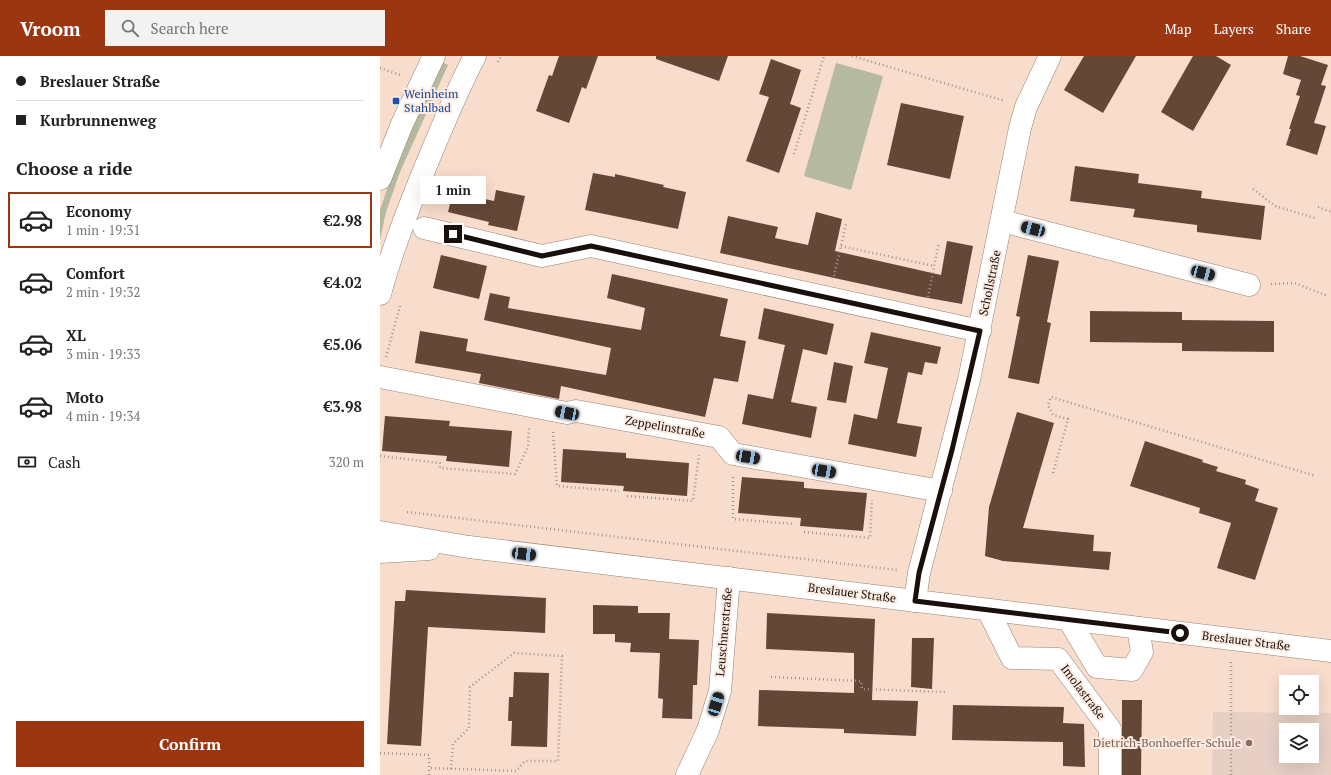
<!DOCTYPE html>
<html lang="en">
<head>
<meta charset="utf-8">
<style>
	:root { --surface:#fff; --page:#f2f2f2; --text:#202124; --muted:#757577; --line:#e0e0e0; --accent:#9c3611 }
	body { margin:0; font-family:"PT Serif",serif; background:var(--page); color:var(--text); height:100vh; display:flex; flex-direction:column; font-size:15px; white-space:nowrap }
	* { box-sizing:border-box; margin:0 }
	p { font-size:13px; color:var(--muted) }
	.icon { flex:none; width:22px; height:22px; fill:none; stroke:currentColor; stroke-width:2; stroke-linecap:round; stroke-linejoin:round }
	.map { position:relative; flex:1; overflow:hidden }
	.side { display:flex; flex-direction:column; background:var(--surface); width:380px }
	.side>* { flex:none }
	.hud { display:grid; align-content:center; height:88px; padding:0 16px; background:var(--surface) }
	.buttons { position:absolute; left:899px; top:619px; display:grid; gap:8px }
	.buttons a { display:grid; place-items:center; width:40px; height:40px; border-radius:0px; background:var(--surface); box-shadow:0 4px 16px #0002; font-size:20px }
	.end { position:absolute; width:18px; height:18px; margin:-9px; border:5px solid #19100b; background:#fff; box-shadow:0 0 0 2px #fff }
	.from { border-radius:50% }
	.bubble { position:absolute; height:28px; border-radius:0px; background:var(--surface); box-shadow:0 4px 16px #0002; font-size:13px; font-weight:800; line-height:28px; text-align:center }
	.car { position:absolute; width:12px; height:24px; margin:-12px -6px; border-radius:5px; box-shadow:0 0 3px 1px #0007; background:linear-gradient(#222 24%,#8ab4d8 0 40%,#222 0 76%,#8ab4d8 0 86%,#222 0) }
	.hud b { display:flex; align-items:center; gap:14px; height:38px; font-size:15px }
	.hud b+b { border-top:1px solid var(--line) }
	.hud i { width:10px; height:10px; background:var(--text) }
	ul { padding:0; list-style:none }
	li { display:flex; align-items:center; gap:12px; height:56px; margin:0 8px 6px; padding:0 8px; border:2px solid transparent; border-radius:0px }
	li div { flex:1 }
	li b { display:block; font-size:15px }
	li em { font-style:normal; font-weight:800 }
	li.current { border-color:var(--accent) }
	li>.icon { width:36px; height:36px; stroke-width:1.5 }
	h2 { padding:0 16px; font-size:18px; line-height:48px }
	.pay { display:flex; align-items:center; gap:10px; height:44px; padding:0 16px; font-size:15px }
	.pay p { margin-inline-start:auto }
	.action { display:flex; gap:8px; margin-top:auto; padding:8px 16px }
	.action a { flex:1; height:46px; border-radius:0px; background:var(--accent); color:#fff; font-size:16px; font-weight:800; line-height:46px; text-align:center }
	header { display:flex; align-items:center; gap:24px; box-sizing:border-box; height:56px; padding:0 20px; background:var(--accent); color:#fff }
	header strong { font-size:19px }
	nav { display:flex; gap:22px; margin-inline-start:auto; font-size:14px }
	.search { width:280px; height:36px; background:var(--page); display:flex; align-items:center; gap:10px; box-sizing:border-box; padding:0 14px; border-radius:0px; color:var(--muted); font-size:15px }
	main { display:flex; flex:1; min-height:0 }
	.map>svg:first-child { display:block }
</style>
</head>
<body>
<header>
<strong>Vroom</strong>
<div class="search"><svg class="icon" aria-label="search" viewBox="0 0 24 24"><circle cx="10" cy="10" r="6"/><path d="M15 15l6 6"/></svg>Search here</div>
<nav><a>Map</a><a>Layers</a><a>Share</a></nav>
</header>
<main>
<section class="side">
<div class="hud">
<b><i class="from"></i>Breslauer Straße</b>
<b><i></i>Kurbrunnenweg</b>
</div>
<h2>Choose a ride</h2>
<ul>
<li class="current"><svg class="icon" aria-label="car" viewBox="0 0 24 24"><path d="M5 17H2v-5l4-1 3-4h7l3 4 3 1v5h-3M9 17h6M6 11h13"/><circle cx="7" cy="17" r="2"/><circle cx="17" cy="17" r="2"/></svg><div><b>Economy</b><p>1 min · 19:31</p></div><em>€2.98</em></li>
<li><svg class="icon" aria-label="car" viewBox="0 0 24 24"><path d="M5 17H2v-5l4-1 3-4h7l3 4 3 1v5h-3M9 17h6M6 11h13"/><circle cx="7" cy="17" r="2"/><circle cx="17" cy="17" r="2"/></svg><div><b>Comfort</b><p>2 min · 19:32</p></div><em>€4.02</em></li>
<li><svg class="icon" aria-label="car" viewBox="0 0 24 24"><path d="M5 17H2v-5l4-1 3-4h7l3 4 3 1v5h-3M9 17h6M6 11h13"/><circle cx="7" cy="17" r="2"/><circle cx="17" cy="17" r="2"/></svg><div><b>XL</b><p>3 min · 19:33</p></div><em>€5.06</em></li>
<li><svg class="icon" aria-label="car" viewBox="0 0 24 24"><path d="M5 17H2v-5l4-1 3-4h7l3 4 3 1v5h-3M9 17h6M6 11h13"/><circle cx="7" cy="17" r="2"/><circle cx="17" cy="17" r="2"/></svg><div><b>Moto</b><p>4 min · 19:34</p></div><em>€3.98</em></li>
</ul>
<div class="pay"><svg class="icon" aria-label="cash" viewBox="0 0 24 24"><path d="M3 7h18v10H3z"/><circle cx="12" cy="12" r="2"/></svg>Cash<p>320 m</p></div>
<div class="action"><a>Confirm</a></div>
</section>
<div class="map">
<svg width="951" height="719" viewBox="0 0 951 719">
	<rect width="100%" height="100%" fill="#f8dccc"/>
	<path fill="#e7cfc5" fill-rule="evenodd" d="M833,656L951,657V719H832ZM906,674H932V700H906Z"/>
	<g fill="#b4b99f">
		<path d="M62,6L68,9L20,116L6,156L0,184V154L14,113Z"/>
		<path d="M456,7L503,20L471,134L424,120Z"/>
	</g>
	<g fill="#654737">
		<path d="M179,0H218L206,33L202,31L189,67L156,55L169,19L172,20Z"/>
		<path d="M276,0H348L339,25L276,3Z"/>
		<path d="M704,0H756L723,57L684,34Z"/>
		<path d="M813,0H836L851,9L813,75L781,56Z"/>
		<path d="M908,0H920L948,9L941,29L946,30L934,67L946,70L937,99L906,89L911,73H909L920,40L916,39L921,24L903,18Z"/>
		<path d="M391,3L421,14L410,48L421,52L399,117L366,105L389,41L379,38Z"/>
		<path d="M521,47L584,60L570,123L507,109Z"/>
		<path d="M695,110L759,118L758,127L822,135L821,142L885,150L881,184L817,176V169L753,161L755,153L690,145Z"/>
		<path d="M213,117L235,121V118L284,129L283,131L306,136L298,173L205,154Z"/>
		<path d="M116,134L145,140L137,175L108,169L109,166L68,156L73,136L114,145Z"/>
		<path d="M436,156L462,163L455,195L561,219L567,185L593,190L582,248L537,240L340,197L348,160L398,171L395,182L428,189Z"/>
		<path d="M61,199L107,210L99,243L53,232Z"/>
		<path d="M648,199L679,205L667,266L671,267L659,328L628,322L640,261L636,260Z"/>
		<path d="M232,218L348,243L340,280L366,285L358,326L334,322L325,361L181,330L179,343L99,327L101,318L35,307L40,275L88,283L86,295L226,319L231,292L104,264L110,237L130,241L128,252L261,274L265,252L227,242Z"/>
		<path d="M384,252L454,268L447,299L423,293L411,346L437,351L431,382L362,368L368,338L393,343L405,289L378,283Z"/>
		<path d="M710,255L802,256V264L894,265V296L802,295V287L710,286Z"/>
		<path d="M491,276L561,291L557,308L545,306L542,319L528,316L517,367L542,371L536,401L468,388L474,358L497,363L508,312L484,307Z"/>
		<path d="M454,306L473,310L466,347L447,344Z"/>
		<path d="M637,356L674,367L643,472L714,479L713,495L731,496L729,514L623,505L605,500L609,451Z"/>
		<path d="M5,360L70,365L69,370L132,375L129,411L66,405L67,400L2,395Z"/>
		<path d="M765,385L823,404L822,406L838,411L836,415L866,424L865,428L879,433L875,445L898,452L875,524L837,512L851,467L819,457L820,452L750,430Z"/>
		<path d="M183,393L246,397V402L309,407L307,440L243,435L244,430L181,426Z"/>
		<path d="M362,421L424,426V432L487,437L483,475L420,470L421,462L358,457Z"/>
		<path d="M26,534L166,542L165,577L48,571L41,690L7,688L15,545H25Z"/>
		<path d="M213,549L258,550V557H290L289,583L319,584L317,629H313L312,663L282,662L283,643L278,642L280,597L250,596L251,587L235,586V578H213Z"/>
		<path d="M387,557L495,563L492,644L538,645L536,680L464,677V673L378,670L379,634L474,637V597L386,593Z"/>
		<path d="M532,582H554L552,633L531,631Z"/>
		<path d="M134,616L169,617L167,691L131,690L132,665H128L129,641H133Z"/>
		<path d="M742,644H762L761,719H742Z"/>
		<path d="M573,649L684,651L683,667L704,668L705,711L683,710V686L572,684Z"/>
	</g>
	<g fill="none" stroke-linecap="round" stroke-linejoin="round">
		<g stroke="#9a8072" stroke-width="23">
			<g id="minor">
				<path d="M0,123L22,68L54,0"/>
				<path d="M622,165L869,229"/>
				<path d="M44,172L162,200L211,190L600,275"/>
				<path d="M0,238C13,190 31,145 50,100C64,66 78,32 95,0"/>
				<path d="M0,321L187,357L196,355L339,381L353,398L561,435"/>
				<path d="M0,476L89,491L951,595"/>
				<path d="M0,496L49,493"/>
				<path d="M535,545L539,517L589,324L640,72L646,51L670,0"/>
				<path d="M608,554L632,602L678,603L730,673V719"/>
				<path d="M689,564L717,611L752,614L762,596L758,572"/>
				<path d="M307,719L328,674L340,635L349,522"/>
			</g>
		</g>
		<g stroke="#a99488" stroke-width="2.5" stroke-dasharray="1 3" stroke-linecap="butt">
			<path d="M472,0L625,45"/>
			<path d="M118,6L121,0"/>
			<path d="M0,12L20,19"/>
			<path d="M414,98L444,0"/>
			<path d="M873,133L895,150L935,162"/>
			<path d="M938,151L951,156"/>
			<path d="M461,190L554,210"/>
			<path d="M454,220L466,168"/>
			<path d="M891,228L914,227L948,240"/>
			<path d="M548,241L559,186"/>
			<path d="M6,301L20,250"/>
			<path d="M173,376L177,430L239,435"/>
			<path d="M0,400L60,407V412L135,418L148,391L149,372"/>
			<path d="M673,417L688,363L673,359L668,349L671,341L936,420"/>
			<path d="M353,421V463L415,468"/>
			<path d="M247,440L313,445L319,399"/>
			<path d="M27,456L517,514"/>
			<path d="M424,476L490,482L492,444"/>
			<path d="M391,621L481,625L482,633L566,636"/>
			<path d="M0,697L49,699V712L136,715L145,705H178L182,600L134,597L90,631L89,672L73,688L71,713"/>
			<path d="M49,719V712"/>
			<path d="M851,719V606"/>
		</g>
		<use href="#minor" stroke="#fff" stroke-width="22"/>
	</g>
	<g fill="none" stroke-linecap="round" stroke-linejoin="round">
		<path stroke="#19100b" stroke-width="5" d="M73,178L162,200L211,190L600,275L572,394L539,517L535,545L800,577"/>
	</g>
	<rect fill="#1a4fb4" stroke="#fdece2" stroke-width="1.5" x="12" y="41" width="8" height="8" rx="2"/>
	<circle fill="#8d6e63" stroke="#fdece2" stroke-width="1.5" cx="869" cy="687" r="4"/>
	<g text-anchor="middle" stroke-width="4" stroke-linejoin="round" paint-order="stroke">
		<g font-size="12" fill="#164399" stroke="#fdece2" text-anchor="start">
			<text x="24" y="42">Weinheim<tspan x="24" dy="14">Stahlbad</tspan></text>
		</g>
		<g font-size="12" fill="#19100b" stroke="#fdece2">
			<text transform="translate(610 227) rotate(-78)" y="4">Schollstraße</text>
			<text transform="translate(285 371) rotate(10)" y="4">Zeppelinstraße</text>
			<text transform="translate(472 537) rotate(7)" y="4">Breslauer Straße</text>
			<text transform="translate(344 576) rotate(-85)" y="4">Leuschnerstraße</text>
			<text transform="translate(866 585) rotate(7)" y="4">Breslauer Straße</text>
			<text transform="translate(703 636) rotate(53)" y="4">Imolastraße</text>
		</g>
		<g font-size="12" fill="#785e54" stroke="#fdece2" text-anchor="end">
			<text x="861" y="691">Dietrich-Bonhoeffer-Schule</text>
		</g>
	</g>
</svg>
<div class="buttons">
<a><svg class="icon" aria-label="locate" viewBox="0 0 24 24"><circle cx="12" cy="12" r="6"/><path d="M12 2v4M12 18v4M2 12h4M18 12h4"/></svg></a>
<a><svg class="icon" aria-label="layers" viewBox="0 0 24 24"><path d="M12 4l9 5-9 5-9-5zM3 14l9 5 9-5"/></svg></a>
</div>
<i class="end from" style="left:800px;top:577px"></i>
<i class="end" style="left:73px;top:178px"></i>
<div class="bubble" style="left:40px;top:120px;width:66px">1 min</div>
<i class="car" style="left:653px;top:173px;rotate:285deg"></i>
<i class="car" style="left:823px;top:217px;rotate:105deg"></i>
<i class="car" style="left:187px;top:357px;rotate:281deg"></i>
<i class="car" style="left:368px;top:401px;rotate:100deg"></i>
<i class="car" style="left:444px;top:415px;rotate:100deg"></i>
<i class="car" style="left:144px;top:498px;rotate:97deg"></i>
<i class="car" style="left:336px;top:648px;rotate:17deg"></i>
</div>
</main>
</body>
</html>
